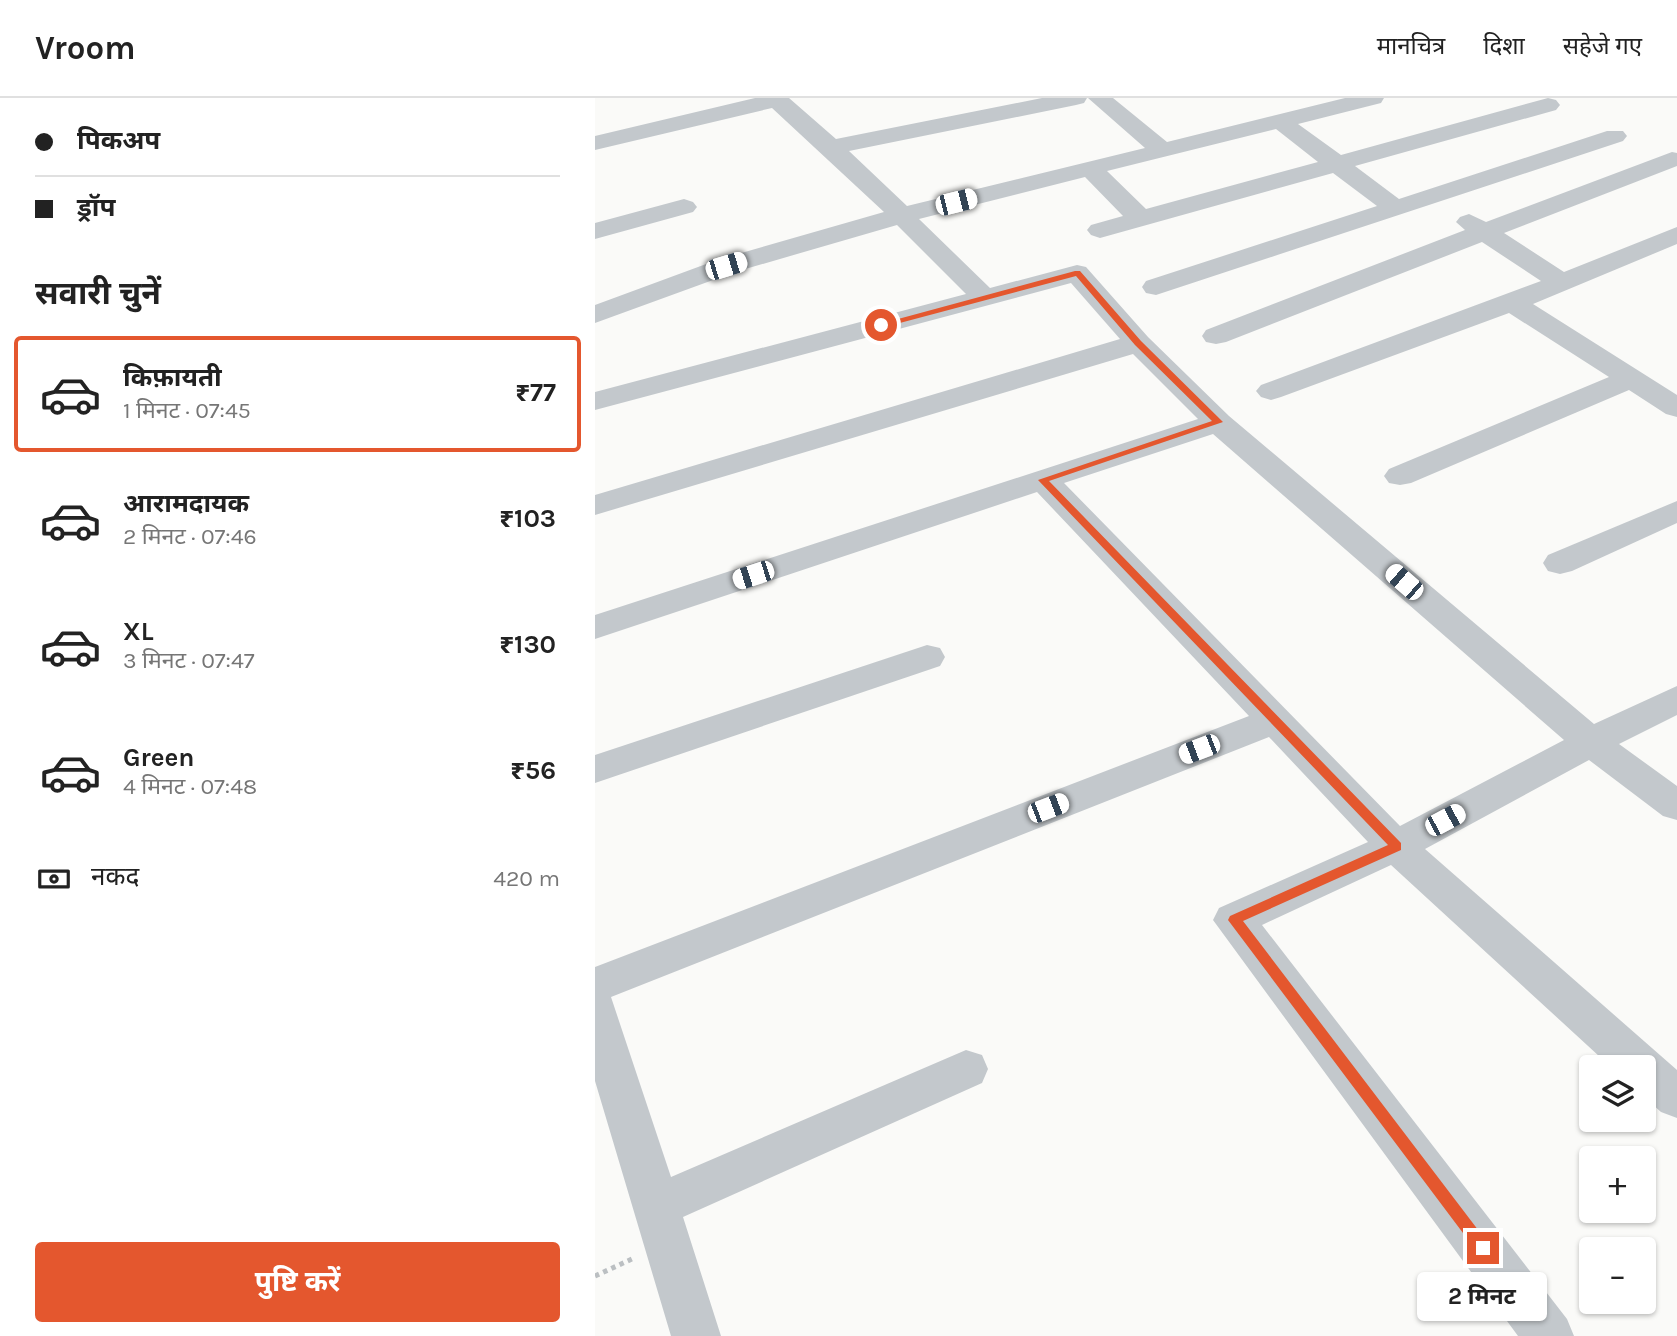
<!DOCTYPE html>
<html lang="hi">
<head>
<meta charset="utf-8">
<style>
	:root { --surface:#fff; --page:#f6f6f6; --text:#222; --muted:#767676; --line:#e0e0e0; --accent:#e4572e }
	body { margin:0; font-family:Karla,"Noto Sans Devanagari",sans-serif; background:var(--page); color:var(--text); height:100vh; display:flex; flex-direction:column; font-size:26px; white-space:nowrap }
	* { box-sizing:border-box; margin:0 }
	p { font-size:23px; color:var(--muted) }
	.icon { flex:none; width:38px; height:38px; fill:none; stroke:currentColor; stroke-width:2; stroke-linecap:round; stroke-linejoin:round }
	.map { position:relative; flex:1; overflow:hidden }
	.details { display:flex; flex-direction:column; background:var(--surface); width:595px }
	.details>* { flex:none }
	.hud { display:grid; align-content:center; height:154px; padding:0 35px; background:var(--surface) }
	.buttons { position:absolute; left:984px; top:957px; display:grid; gap:14px }
	.buttons a { display:grid; place-items:center; width:77px; height:77px; border-radius:7px; background:var(--surface); box-shadow:0 2px 5px #0004; font-size:35px }
	.end { position:absolute; width:32px; height:32px; margin:-16px; border:9px solid #e4572e; background:#fff; box-shadow:0 0 0 4px #fff }
	.from { border-radius:50% }
	.bubble { position:absolute; height:49px; border-radius:7px; background:var(--surface); box-shadow:0 2px 5px #0004; font-size:23px; font-weight:700; line-height:49px; text-align:center }
	.car { position:absolute; width:21px; height:42px; margin:-21px -10px; border-radius:9px; box-shadow:0 0 5px 2px #0007; background:linear-gradient(#fff 24%,#345 0 40%,#fff 0 76%,#345 0 86%,#fff 0) }
	.hud b { display:flex; align-items:center; gap:24px; height:66px; font-size:26px }
	.hud b+b { border-top:2px solid var(--line) }
	.hud i { width:18px; height:18px; background:var(--text) }
	ul { padding:0; list-style:none }
	li { display:flex; align-items:center; gap:21px; height:116px; margin:0 14px 10px; padding:0 21px; border:4px solid transparent; border-radius:7px }
	li div { flex:1 }
	li b { display:block; font-size:26px }
	li em { font-style:normal; font-weight:700 }
	li.on { border-color:var(--accent) }
	li>.icon { width:63px; height:63px; stroke-width:1.5 }
	h2 { padding:0 35px; font-size:32px; line-height:84px }
	.pay { display:flex; align-items:center; gap:18px; height:77px; padding:0 35px; font-size:26px }
	.pay p { margin-inline-start:auto }
	.button { display:flex; gap:14px; margin-top:auto; padding:14px 35px }
	.button a { flex:1; height:80px; border-radius:7px; background:var(--accent); color:#fff; font-size:28px; font-weight:700; line-height:80px; text-align:center }
	header { display:flex; align-items:center; gap:42px; box-sizing:border-box; height:98px; padding:0 35px; background:var(--surface); border-bottom:2px solid var(--line) }
	header strong { font-size:33px }
	nav { display:flex; gap:38px; margin-inline-start:auto; font-size:24px }
	main { display:flex; flex:1; min-height:0 }
	.map>svg:first-child { display:block }
</style>
</head>
<body>
<header>
<strong>Vroom</strong>
<nav><a>मानचित्र</a><a>दिशा</a><a>सहेजे गए</a></nav>
</header>
<main>
<section class="details">
<div class="hud">
<b><i class="from"></i>पिकअप</b>
<b><i></i>ड्रॉप</b>
</div>
<h2>सवारी चुनें</h2>
<ul>
<li class="on"><svg class="icon" aria-label="car" viewBox="0 0 24 24"><path d="M5 17H2v-5l4-1 3-4h7l3 4 3 1v5h-3M9 17h6M6 11h13"/><circle cx="7" cy="17" r="2"/><circle cx="17" cy="17" r="2"/></svg><div><b>किफ़ायती</b><p>1 मिनट · 07:45</p></div><em>₹77</em></li>
<li><svg class="icon" aria-label="car" viewBox="0 0 24 24"><path d="M5 17H2v-5l4-1 3-4h7l3 4 3 1v5h-3M9 17h6M6 11h13"/><circle cx="7" cy="17" r="2"/><circle cx="17" cy="17" r="2"/></svg><div><b>आरामदायक</b><p>2 मिनट · 07:46</p></div><em>₹103</em></li>
<li><svg class="icon" aria-label="car" viewBox="0 0 24 24"><path d="M5 17H2v-5l4-1 3-4h7l3 4 3 1v5h-3M9 17h6M6 11h13"/><circle cx="7" cy="17" r="2"/><circle cx="17" cy="17" r="2"/></svg><div><b>XL</b><p>3 मिनट · 07:47</p></div><em>₹130</em></li>
<li><svg class="icon" aria-label="car" viewBox="0 0 24 24"><path d="M5 17H2v-5l4-1 3-4h7l3 4 3 1v5h-3M9 17h6M6 11h13"/><circle cx="7" cy="17" r="2"/><circle cx="17" cy="17" r="2"/></svg><div><b>Green</b><p>4 मिनट · 07:48</p></div><em>₹56</em></li>
</ul>
<div class="pay"><svg class="icon" aria-label="cash" viewBox="0 0 24 24"><path d="M3 7h18v10H3z"/><circle cx="12" cy="12" r="2"/></svg>नकद<p>420 m</p></div>
<div class="button"><a>पुष्टि करें</a></div>
</section>
<div class="map">
<svg width="1082" height="1238" viewBox="0 0 1082 1238">
	<rect width="100%" height="100%" fill="#fafaf8"/>
	<g fill="none" stroke-linecap="round" stroke-linejoin="round">
		<path stroke="#bbbfc2" stroke-width="5" stroke-dasharray="4.5 4.5" stroke-linecap="butt" d="M0,1178L37,1161"/>
		<g fill="#c3c8cc" fill-rule="evenodd">
			<path d="M160,0H194L241,41L447,0H492L489,5L481,7L254,53L312,108L550,50L493,0H518L572,44L750,0H789L786,5L703,26L746,57L953,0L961,2L965,7L961,12L760,68L804,101L1012,33H1028L1032,38L1028,43L561,197L551,195L547,189L551,183L782,108L738,75L505,140L496,137L492,132L496,127L528,118L490,79L324,121L395,190L482,167L491,169L553,239L634,318L999,626L1082,588V617L1024,646L1082,688V722L1068,718L994,662L830,751L1082,972V1020L1066,1014L1048,998V970H1017L796,767L667,827L972,1221L979,1238H923L618,822L624,810L773,744L674,639L16,899L76,1079L371,952L387,957L393,971L387,985L88,1119L126,1238H76L0,983V869L654,618L442,394L0,541V517L603,321L538,256L0,417V397L525,241L476,185L0,312V294L371,196L302,127L140,174L0,225V207L122,162L289,114L177,10L0,52V38ZM681,31L723,64L551,111L512,73ZM618,336L969,642L805,728L469,385Z"/>
			<path d="M1077,54L1082,55V68L909,135L969,174L1082,129V146L938,206L1082,297V319L1071,316L1034,292L816,385L805,387L794,385L789,378L794,371L1014,279L914,215L686,299L676,302L666,299L661,293L666,287L946,183L887,144L631,244L621,246L611,244L607,238L611,232L870,132L861,124L865,119L874,116L891,124Z"/>
			<path d="M89,101L98,104L102,109L98,114L0,141V125Z"/>
			<path d="M1082,403V425L977,473L965,476L953,473L948,465L953,457Z"/>
			<path d="M332,547L345,550L350,559L345,568L0,685V657Z"/>
		</g>
	</g>
	<path fill="#e4572e" d="M480,173H485L546,243L628,324L454,383L806,745V752L648,823L893,1145L896,1150L893,1155H883L633,822L635,818L793,747L443,382L617,323L540,247L481,178L286,230L281,227Z"/>
</svg>
<div class="buttons">
<a><svg class="icon" aria-label="layers" viewBox="0 0 24 24"><path d="M12 4l9 5-9 5-9-5zM3 14l9 5 9-5"/></svg></a>
<a>+</a>
<a>−</a>
</div>
<i class="end from" style="left:286px;top:227px"></i>
<i class="end" style="left:888px;top:1150px"></i>
<div class="bubble" style="left:822px;top:1174px;width:130px">2 मिनट</div>
<i class="car" style="left:361px;top:104px;rotate:76deg"></i>
<i class="car" style="left:131px;top:168px;rotate:73deg"></i>
<i class="car" style="left:158px;top:477px;rotate:252deg"></i>
<i class="car" style="left:809px;top:484px;rotate:311deg"></i>
<i class="car" style="left:604px;top:651px;rotate:249deg"></i>
<i class="car" style="left:453px;top:710px;rotate:69deg"></i>
<i class="car" style="left:850px;top:722px;rotate:62deg"></i>
</div>
</main>
</body>
</html>
